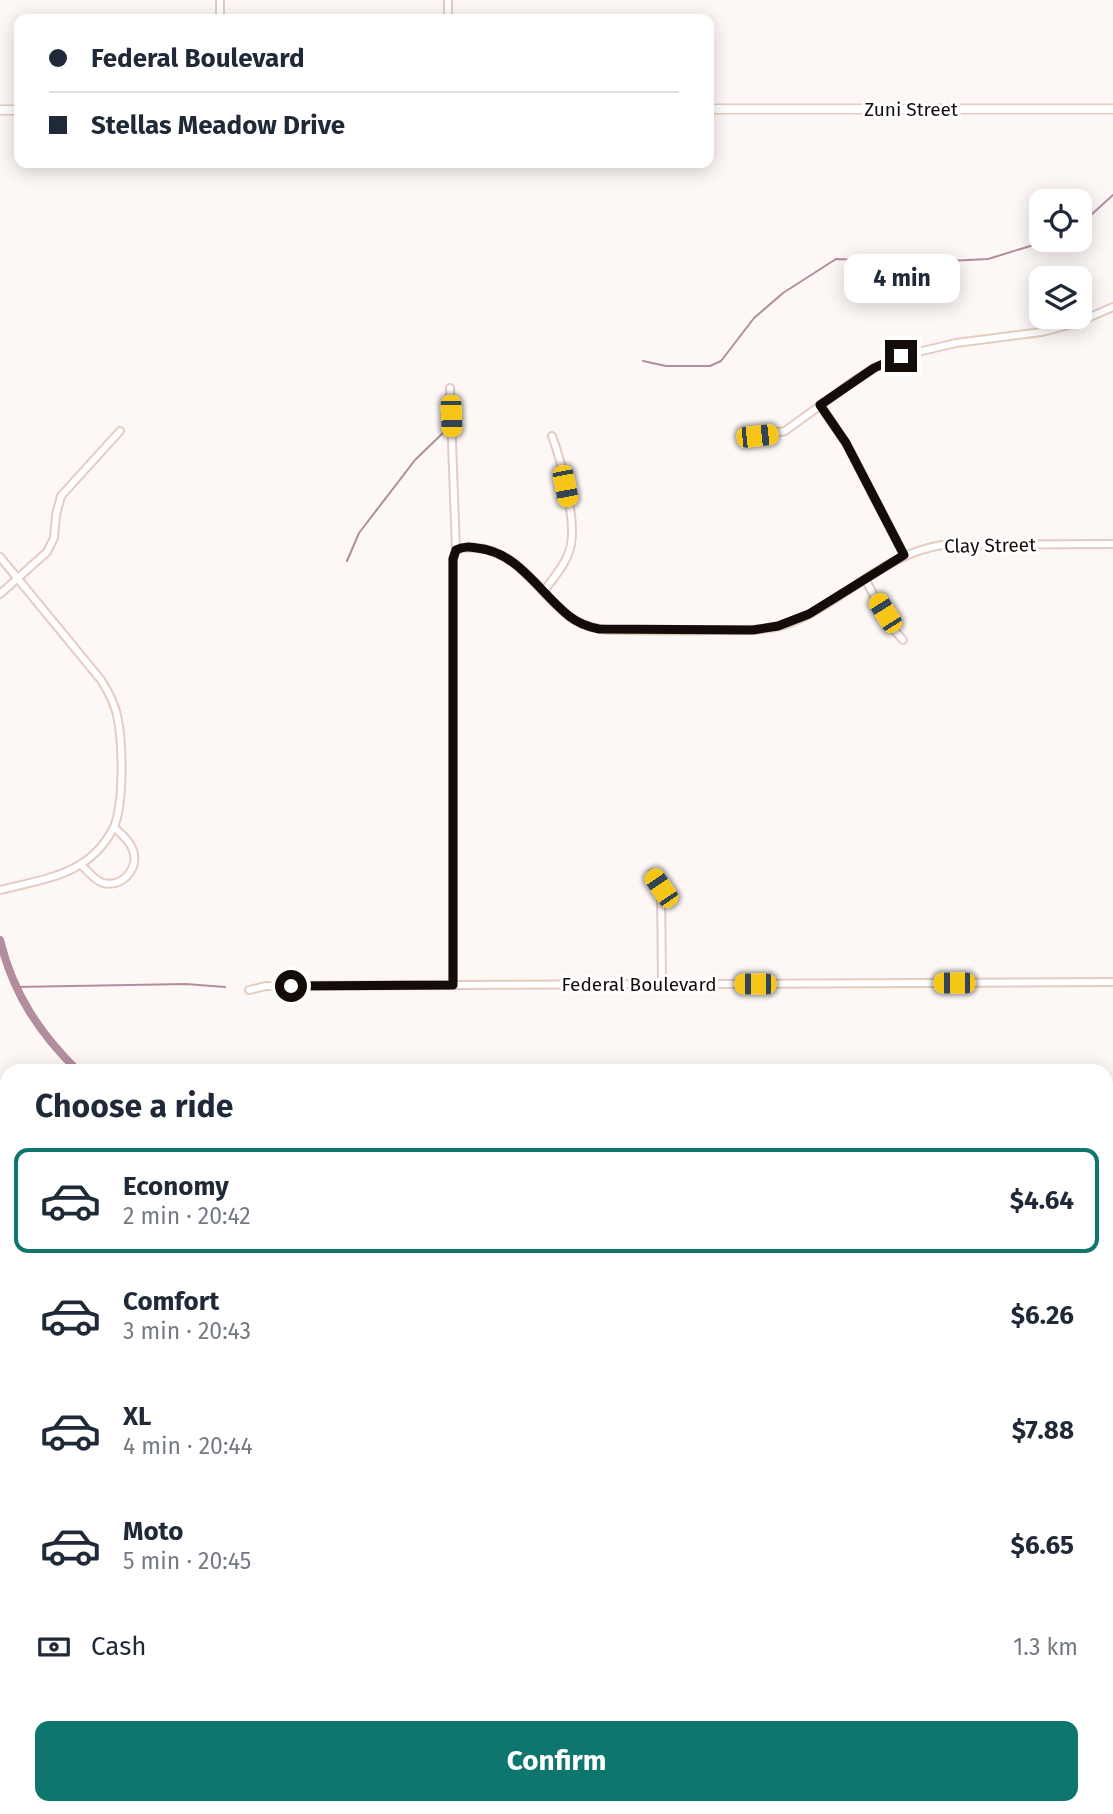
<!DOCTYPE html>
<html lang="en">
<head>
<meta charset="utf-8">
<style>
	:root { --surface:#fff; --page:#f2f2f3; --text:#1f2937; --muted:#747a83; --line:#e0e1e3; --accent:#0f766e }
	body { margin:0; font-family:"Fira Sans",sans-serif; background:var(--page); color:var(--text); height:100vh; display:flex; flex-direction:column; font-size:26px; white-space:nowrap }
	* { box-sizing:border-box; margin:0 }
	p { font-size:23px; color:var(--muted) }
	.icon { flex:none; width:38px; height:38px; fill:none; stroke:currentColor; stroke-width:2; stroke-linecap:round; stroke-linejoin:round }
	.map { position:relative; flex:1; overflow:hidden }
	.drawer { position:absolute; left:0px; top:1064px; width:1113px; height:751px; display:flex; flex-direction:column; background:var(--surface); border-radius:21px 21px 0 0; box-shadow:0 4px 18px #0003 }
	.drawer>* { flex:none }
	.banner { position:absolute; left:14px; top:14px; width:700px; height:154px; border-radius:14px; box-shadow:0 4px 18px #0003; display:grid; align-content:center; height:154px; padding:0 35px; background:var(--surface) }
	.controls { position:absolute; left:1029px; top:189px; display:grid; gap:14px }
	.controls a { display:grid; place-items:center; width:63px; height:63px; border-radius:14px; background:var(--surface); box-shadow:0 4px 18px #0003; font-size:35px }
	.end { position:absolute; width:32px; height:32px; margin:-16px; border:9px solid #140c09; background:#fff; box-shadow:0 0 0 4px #fff }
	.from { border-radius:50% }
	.bubble { position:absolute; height:49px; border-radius:14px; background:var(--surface); box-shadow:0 4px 18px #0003; font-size:23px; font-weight:700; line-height:49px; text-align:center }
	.car { position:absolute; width:21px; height:42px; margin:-21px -10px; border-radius:9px; box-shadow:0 0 5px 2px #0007; background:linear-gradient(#f5c518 24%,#345 0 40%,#f5c518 0 76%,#345 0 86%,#f5c518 0) }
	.banner b { display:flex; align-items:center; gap:24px; height:66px; font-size:26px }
	.banner b+b { border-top:2px solid var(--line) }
	.banner i { width:18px; height:18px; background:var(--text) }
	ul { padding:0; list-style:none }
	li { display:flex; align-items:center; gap:21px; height:105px; margin:0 14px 10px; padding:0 21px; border:4px solid transparent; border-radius:14px }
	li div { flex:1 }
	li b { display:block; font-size:26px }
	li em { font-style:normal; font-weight:700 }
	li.selected { border-color:var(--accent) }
	li>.icon { width:63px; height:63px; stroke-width:1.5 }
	h2 { padding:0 35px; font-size:32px; line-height:84px }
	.pay { display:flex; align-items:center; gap:18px; height:77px; padding:0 35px; font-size:26px }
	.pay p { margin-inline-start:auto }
	.action { display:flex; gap:14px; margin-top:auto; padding:14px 35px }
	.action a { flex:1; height:80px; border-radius:14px; background:var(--accent); color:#fff; font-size:28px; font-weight:700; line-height:80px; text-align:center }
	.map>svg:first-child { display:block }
</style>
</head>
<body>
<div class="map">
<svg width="1113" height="1814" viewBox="0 0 1113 1814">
	<rect width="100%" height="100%" fill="#fdf8f6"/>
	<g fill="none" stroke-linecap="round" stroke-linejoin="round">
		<g stroke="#b28d9e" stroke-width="2">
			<path d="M1080,225L1113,195"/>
			<path d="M643,361L666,366H710L721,361L754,318L783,293L836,259L928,262L988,259L1050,240"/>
			<path d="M347,561L359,533L415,460L445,431"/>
			<path d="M15,987L186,984L225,987"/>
			<path d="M690,1808V1814"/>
		</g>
		<path stroke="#b28d9e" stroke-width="8" d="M0,940C13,993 39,1033 78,1071"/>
		<g stroke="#e4ccc0" stroke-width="10">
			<g id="minor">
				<path d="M220,19V0"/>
				<path d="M448,19V0"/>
				<path d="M450,388L456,550L453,559V985"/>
				<path d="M820,405L846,443L904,555"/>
				<path d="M757,436L785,431L851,383L874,368L901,356L956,343L1042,332L1076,323L1113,307"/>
				<path d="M456,550C463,547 470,547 477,548C521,552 539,596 573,619C584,626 596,629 609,630C643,630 677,631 711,630C737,630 765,632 790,623C844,602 883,554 942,545L1113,544"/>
				<path d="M0,557L101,680C108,691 114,702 117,715C123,742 124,803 114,827C120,833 129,840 132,848C141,867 123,888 103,883C94,880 88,871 81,865"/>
				<path d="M865,579L890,625L903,640"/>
				<path d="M544,591C554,577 568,562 571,544C576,519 561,460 552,436"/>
				<path d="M0,594L47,552L54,538L56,515L61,496L120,431"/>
				<path d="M652,873L661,888L662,984"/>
				<path d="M0,890C47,878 90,875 114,827"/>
				<path d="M249,990L266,986L1113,982"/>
				<path d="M1106,1414H1113"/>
				<path d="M0,1423H7"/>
				<path d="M771,1808V1814"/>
				<path d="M123,1814V1808"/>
				<path d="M341,1814V1808"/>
			</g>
		</g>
		<g stroke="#e4ccc0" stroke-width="11">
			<g id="tertiary">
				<path d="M709,109H1113"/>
				<path d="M0,110H19"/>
			</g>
		</g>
		<use href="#minor" stroke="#fff" stroke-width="6"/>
		<use href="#tertiary" stroke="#fff" stroke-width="8"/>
	</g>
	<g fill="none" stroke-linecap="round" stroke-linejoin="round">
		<path stroke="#140c09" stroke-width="9" d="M291,986L453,985V559L456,550C463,546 470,547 477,548C518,552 539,592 569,616C578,623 588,627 599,629L753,630L778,626L809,614L904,555L846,443L820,405L874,368L901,356"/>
	</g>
	<g text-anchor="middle" stroke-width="6" stroke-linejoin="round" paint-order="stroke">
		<g font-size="19" fill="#140c09" stroke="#fff">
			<text x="911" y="116">Zuni Street</text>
			<text transform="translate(990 545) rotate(-1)" y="7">Clay Street</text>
			<text x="639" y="991">Federal Boulevard</text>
		</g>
	</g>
</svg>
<div class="controls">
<a><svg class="icon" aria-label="locate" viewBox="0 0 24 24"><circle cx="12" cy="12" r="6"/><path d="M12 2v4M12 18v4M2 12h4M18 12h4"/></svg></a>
<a><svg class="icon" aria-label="layers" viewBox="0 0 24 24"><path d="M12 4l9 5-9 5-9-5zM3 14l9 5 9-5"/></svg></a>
</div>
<i class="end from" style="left:291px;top:986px"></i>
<i class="end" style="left:901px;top:356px"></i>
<div class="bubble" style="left:844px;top:254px;width:116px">4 min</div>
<i class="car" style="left:451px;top:416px;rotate:178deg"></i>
<i class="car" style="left:757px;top:436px;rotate:84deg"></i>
<i class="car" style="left:565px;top:486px;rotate:169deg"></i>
<i class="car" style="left:885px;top:613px;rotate:328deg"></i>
<i class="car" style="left:661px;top:888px;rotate:326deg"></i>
<i class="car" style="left:954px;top:983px;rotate:270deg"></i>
<i class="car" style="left:755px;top:984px;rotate:270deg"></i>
<div class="banner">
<b><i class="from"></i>Federal Boulevard</b>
<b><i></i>Stellas Meadow Drive</b>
</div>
<section class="drawer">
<h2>Choose a ride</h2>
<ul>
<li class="selected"><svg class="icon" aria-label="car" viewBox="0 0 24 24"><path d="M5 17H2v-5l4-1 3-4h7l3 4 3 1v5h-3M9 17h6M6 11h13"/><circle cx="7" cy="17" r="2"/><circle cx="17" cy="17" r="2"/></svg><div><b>Economy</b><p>2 min · 20:42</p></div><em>$4.64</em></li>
<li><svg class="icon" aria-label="car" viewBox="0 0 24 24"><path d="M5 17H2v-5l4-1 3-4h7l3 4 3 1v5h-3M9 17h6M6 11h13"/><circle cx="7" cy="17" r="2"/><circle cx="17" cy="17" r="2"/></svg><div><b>Comfort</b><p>3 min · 20:43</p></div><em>$6.26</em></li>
<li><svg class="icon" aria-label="car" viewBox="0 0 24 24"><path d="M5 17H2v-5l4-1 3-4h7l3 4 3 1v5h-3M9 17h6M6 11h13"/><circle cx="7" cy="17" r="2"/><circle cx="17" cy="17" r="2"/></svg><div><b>XL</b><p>4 min · 20:44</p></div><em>$7.88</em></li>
<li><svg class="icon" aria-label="car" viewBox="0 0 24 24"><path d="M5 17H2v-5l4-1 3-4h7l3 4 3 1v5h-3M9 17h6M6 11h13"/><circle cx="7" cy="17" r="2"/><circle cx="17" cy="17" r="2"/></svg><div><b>Moto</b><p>5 min · 20:45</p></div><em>$6.65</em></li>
</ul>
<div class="pay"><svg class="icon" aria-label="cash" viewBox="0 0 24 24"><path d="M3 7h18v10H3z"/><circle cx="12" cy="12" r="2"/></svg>Cash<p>1.3 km</p></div>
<div class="action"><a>Confirm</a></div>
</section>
</div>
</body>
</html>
